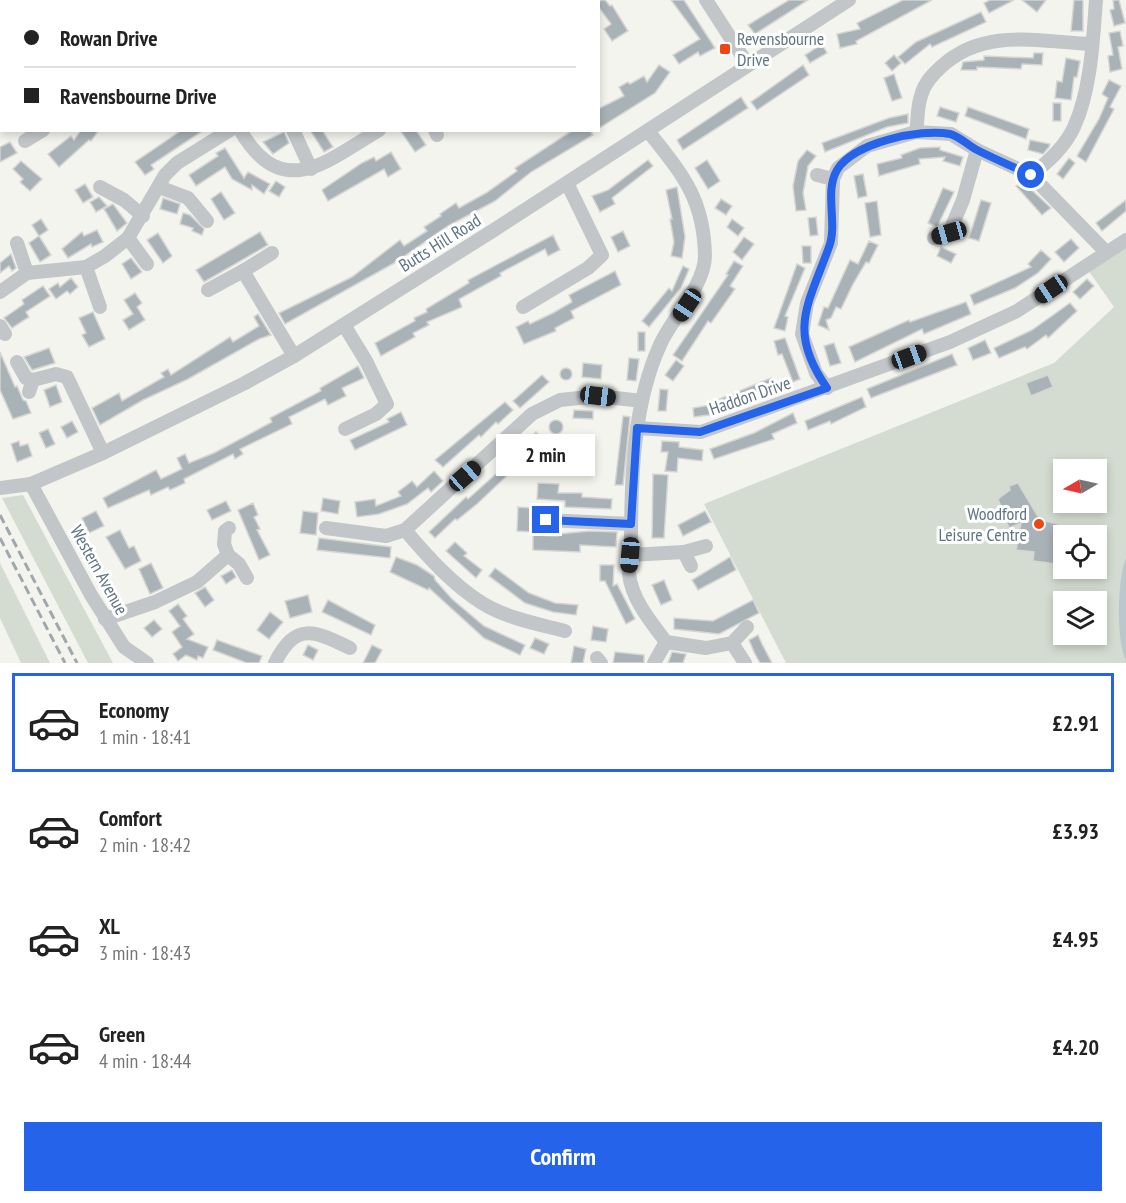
<!DOCTYPE html>
<html lang="en">
<head>
<meta charset="utf-8">
<style>
	:root { --surface:#fff; --page:#f2f2f2; --text:#222; --muted:#767676; --line:#e0e0e0; --accent:#2563eb }
	body { margin:0; font-family:"PT Sans Narrow",sans-serif; background:var(--page); color:var(--text); height:100vh; display:flex; flex-direction:column; font-size:22px; white-space:nowrap }
	* { box-sizing:border-box; margin:0 }
	p { font-size:20px; color:var(--muted) }
	.icon { flex:none; width:33px; height:33px; fill:none; stroke:currentColor; stroke-width:2; stroke-linecap:round; stroke-linejoin:round }
	.map { position:relative; height:663px; overflow:hidden }
	.details { display:flex; flex-direction:column; background:var(--surface); flex:1 }
	.details>* { flex:none }
	.guide { position:absolute; left:0px; top:0px; width:600px; height:132px; box-shadow:0 3px 9px #0003; display:grid; align-content:center; height:132px; padding:0 24px; background:var(--surface) }
	.needle { width:39px; rotate:261deg }
	.controls { position:absolute; left:1053px; top:459px; display:grid; gap:12px }
	.controls a { display:grid; place-items:center; width:54px; height:54px; border-radius:0px; background:var(--surface); box-shadow:0 3px 9px #0003; font-size:30px }
	.end { position:absolute; width:27px; height:27px; margin:-14px; border:8px solid #2563eb; background:#fff; box-shadow:0 0 0 3px #fff }
	.from { border-radius:50% }
	.bubble { position:absolute; height:42px; border-radius:0px; background:var(--surface); box-shadow:0 3px 9px #0003; font-size:20px; font-weight:600; line-height:42px; text-align:center }
	.car { position:absolute; width:18px; height:36px; margin:-18px -9px; border-radius:8px; box-shadow:0 0 4px 2px #0007; background:linear-gradient(#222 24%,#8ab4d8 0 40%,#222 0 76%,#8ab4d8 0 86%,#222 0) }
	.guide b { display:flex; align-items:center; gap:21px; height:57px; font-size:22px }
	.guide b+b { border-top:2px solid var(--line) }
	.guide i { width:15px; height:15px; background:var(--text) }
	ul { padding:10px 0 0; list-style:none }
	li { display:flex; align-items:center; gap:18px; height:99px; margin:0 12px 9px; padding:0 12px; border:3px solid transparent; border-radius:0px }
	li div { flex:1 }
	li b { display:block; font-size:22px }
	li em { font-style:normal; font-weight:600 }
	li.active { border-color:var(--accent) }
	li>.icon { width:54px; height:54px; stroke-width:1.5 }
	.cta { display:flex; gap:12px; margin-top:auto; padding:12px 24px }
	.cta a { flex:1; height:69px; border-radius:0px; background:var(--accent); color:#fff; font-size:24px; font-weight:600; line-height:69px; text-align:center }
	.map>svg:first-child { display:block }
</style>
</head>
<body>
<div class="map">
<svg width="1126" height="663" viewBox="0 0 1126 663">
	<rect width="100%" height="100%" fill="#f4f4ef"/>
	<g fill="#d4dbd0" fill-rule="evenodd">
		<path d="M1126,246V663H786L704,504L1054,363L1114,307L1088,270ZM1064,470H1096V502H1064ZM1064,536H1096V568H1064ZM1064,602H1096V634H1064Z"/>
		<path d="M23,495L113,663H88L2,498Z"/>
		<path d="M0,563L50,663H21L0,618Z"/>
	</g>
	<path fill="#bbc7cc" d="M1126,558V661C1116,640 1117,580 1126,558Z"/>
	<g fill="#a9b2b7" stroke="#d5d5d2" stroke-width="1.5">
		<path d="M600,0H605L610,6L612,5L628,31L612,41L604,29L611,24L598,6Z"/>
		<path d="M671,0H684L715,48L700,56L698,52L679,64L673,55L700,39Z"/>
		<path d="M789,0H808L755,34L748,25Z"/>
		<path d="M903,0H932L856,41L857,44L840,48L837,34L860,29L857,23Z"/>
		<path d="M990,0H1014L989,13L984,3Z"/>
		<path d="M1022,0H1046L1037,12Z"/>
		<path d="M1074,0H1083V31H1071Z"/>
		<path d="M1113,0H1119L1125,23L1114,26L1110,10L1114,9Z"/>
		<path d="M981,12L986,22L932,47L930,44L905,64L898,57L916,42Z"/>
		<path d="M1120,31L1123,46L1118,47L1122,69L1110,72L1108,56L1113,55L1109,33Z"/>
		<path d="M822,44L827,53L810,63L805,55Z"/>
		<path d="M1034,53H1043L1042,65L1022,64L1021,69L977,67V70H961L963,62L984,60V56L1033,58Z"/>
		<path d="M894,55L901,63L892,71L885,63Z"/>
		<path d="M1066,58L1080,61L1077,77H1074L1071,100L1055,98L1057,81L1062,82Z"/>
		<path d="M659,65L670,72L655,93L598,129V109L624,96L619,87L628,82L630,84L644,76L647,82Z"/>
		<path d="M803,65L809,75L757,110L751,102Z"/>
		<path d="M894,74L902,98L892,101L884,78Z"/>
		<path d="M1109,80L1121,86L1110,107L1114,109L1086,162L1077,156L1099,119L1108,98L1102,94Z"/>
		<path d="M741,97L748,108L683,150L677,140Z"/>
		<rect x="1053" y="103" width="8" height="18"/>
		<path d="M940,107L959,113L956,122L937,116Z"/>
		<path d="M968,107L1029,129L1026,139L965,116Z"/>
		<path d="M908,114V123L887,127L825,152L822,143L889,118Z"/>
		<path d="M81,130H99L91,141L89,140L59,167L48,154L71,136L74,140Z"/>
		<path d="M182,130H204L151,165L154,169L145,175L135,162Z"/>
		<path d="M310,130H322L333,147L324,152Z"/>
		<path d="M400,130H416L426,145L415,152Z"/>
		<path d="M573,130H590L593,135L531,172L495,201L448,226L396,262L285,324L279,313L352,277L400,240L404,246L427,231L424,227L441,216L440,214L456,203L459,208L486,193L517,171L515,168Z"/>
		<path d="M284,132L289,143L273,154L263,142Z"/>
		<path d="M1030,140L1050,144L1049,147L1043,154L1028,150Z"/>
		<path d="M10,142L17,153L0,162V147Z"/>
		<path d="M940,147V150L963,157L960,166L943,161L945,157L919,159L920,164L879,176L877,164L902,158L901,155L920,148Z"/>
		<path d="M225,148L244,178L248,172L270,184L264,194L252,185V190L232,179L225,167L196,186L189,175L218,156L216,153Z"/>
		<path d="M807,150L816,156L808,166L803,193L806,210L796,211L793,186L798,161Z"/>
		<path d="M391,152L401,169L388,177L384,169L328,201L322,190L362,163L374,157L376,161Z"/>
		<path d="M1069,158L1075,163L1063,179L1057,174Z"/>
		<path d="M648,160L653,166L612,198L615,204L600,212L592,196L608,190Z"/>
		<path d="M707,160L720,181L708,189L695,168Z"/>
		<path d="M21,161L42,179L30,191L20,182L23,179L13,169Z"/>
		<path d="M863,174L867,196L858,198L854,176Z"/>
		<path d="M276,181L285,187L279,197L269,191Z"/>
		<path d="M1022,181L1051,208L1042,215L1016,186Z"/>
		<path d="M85,184L93,197L83,203L75,190Z"/>
		<path d="M677,187L685,237L682,258L671,256L674,242L670,219H672L666,190Z"/>
		<path d="M943,188L954,192L937,227L928,223Z"/>
		<path d="M221,192L235,213L224,220L211,199Z"/>
		<path d="M99,197L107,206L96,212L90,202Z"/>
		<path d="M163,198L180,204L177,214L160,209Z"/>
		<path d="M721,199L732,206L726,215L715,208Z"/>
		<path d="M981,200L991,203L979,241L969,238Z"/>
		<path d="M1126,200V211L1102,231L1096,223Z"/>
		<path d="M877,201L881,235L870,237L865,203Z"/>
		<path d="M113,204L127,223L117,231L104,209Z"/>
		<path d="M183,213L190,215L204,229L202,235L192,231L193,228L180,224Z"/>
		<path d="M816,217L818,235L810,236L808,218Z"/>
		<path d="M41,219L48,230L39,236L32,225Z"/>
		<path d="M732,219L744,228L738,236L727,227Z"/>
		<path d="M97,230L103,242L92,247L91,244L68,258L62,249L82,232L84,236Z"/>
		<path d="M623,231L630,246L618,252L611,237Z"/>
		<path d="M260,232L268,245L204,282L196,270Z"/>
		<path d="M158,233L172,256L163,263L147,240Z"/>
		<path d="M553,235L560,250L548,256L545,249L500,273L501,276L459,299L462,307L427,322L429,325L413,333L415,337L381,356L375,343L415,321L414,318L427,312L426,309L469,283L468,280Z"/>
		<path d="M39,236L51,255L40,262L29,243Z"/>
		<path d="M744,237L754,244L742,260L733,252Z"/>
		<path d="M1071,239L1079,248L1064,262L1055,252Z"/>
		<path d="M869,241L878,245L869,263L866,262L853,284L841,309L836,307L831,318L826,320L829,330L818,325L824,307L828,308L850,260L858,264Z"/>
		<path d="M802,246H811V263H803Z"/>
		<path d="M941,247L956,254L951,263L937,256Z"/>
		<path d="M1041,250L1051,259L1038,273L1015,288L974,305L970,295L1031,267L1028,264Z"/>
		<path d="M11,254L16,268L12,271L9,266L0,273V263Z"/>
		<path d="M131,258L142,272L131,279L122,264Z"/>
		<path d="M734,261L743,266L730,286L735,289L711,323L708,321L682,361L673,355L728,275L726,274Z"/>
		<path d="M797,264L805,268L785,316L788,317L785,331L774,328Z"/>
		<path d="M683,266L689,269L681,288L649,327L642,321L669,288L672,291Z"/>
		<path d="M615,271L621,285L571,311L574,318L555,328L556,331L524,344L516,327L528,321L530,324L553,313L572,302L569,295Z"/>
		<path d="M71,278L78,287L70,294L67,291L56,299L49,289L58,283L60,287Z"/>
		<path d="M1087,279L1094,286L1080,299L1073,292Z"/>
		<path d="M43,286L50,296L26,312L29,317L12,328L4,318L24,304L22,300Z"/>
		<path d="M135,293L142,303L137,307L145,320L129,330L123,320L133,314L124,300Z"/>
		<path d="M966,302L971,314L924,334L922,329L855,362L849,347L909,320L910,322Z"/>
		<path d="M1070,303L1077,311L1048,338L1046,335L1027,349L1025,347L999,358L994,348L1032,330Z"/>
		<path d="M93,312L105,339L89,347L82,335L86,333L79,318Z"/>
		<path d="M258,314L271,335L259,339L188,379L143,400L100,425L92,408L119,393L122,401L164,377L161,373L168,369L171,375L230,337L233,342L259,326L254,317Z"/>
		<rect x="638" y="332" width="7" height="19"/>
		<path d="M785,338L800,379L793,382L782,354L778,355L774,341Z"/>
		<path d="M985,340L991,353L973,360L968,348Z"/>
		<path d="M834,343L841,363L830,366L824,346Z"/>
		<path d="M49,348L55,363L32,370L24,357Z"/>
		<path d="M0,352L15,387L17,386L23,400L26,401L31,413L13,419L0,390Z"/>
		<path d="M952,354L957,365L871,398L867,389Z"/>
		<path d="M629,358L639,359L636,381L627,380Z"/>
		<path d="M676,360L684,366L673,381L665,375Z"/>
		<path d="M583,363L602,365L601,379L582,377Z"/>
		<path d="M358,366L364,378L342,388L346,396L328,405L325,399L289,417L292,424L240,449L243,454L235,459L233,454L184,479L185,483L170,490L168,487L151,495L149,490L108,508L103,498L156,470L161,479L182,469L177,458L185,454L189,463L214,453L272,422L270,418L321,391L320,388Z"/>
		<circle cx="566" cy="374" r="6"/>
		<path d="M542,375L549,382L520,408L513,401Z"/>
		<path d="M1048,375L1053,387L1031,396L1026,383Z"/>
		<path d="M771,378L775,388L709,415L694,417L693,408L711,405L710,403Z"/>
		<path d="M56,385L62,402L50,407L44,390Z"/>
		<path d="M660,389L668,390L666,411H658Z"/>
		<path d="M862,397L866,407L831,424L830,421L808,430L805,421Z"/>
		<path d="M505,402L513,410L498,424L496,422L481,437L479,435L443,467L435,460Z"/>
		<path d="M574,410L593,411V419L573,418Z"/>
		<path d="M401,412L407,425L355,450L350,440L389,422L387,419Z"/>
		<path d="M793,413L797,423L772,434L774,439L714,459L710,449L754,433Z"/>
		<path d="M623,416L630,417L623,485H615Z"/>
		<circle cx="556" cy="427" r="7"/>
		<path d="M72,421L78,432L67,438L61,427Z"/>
		<path d="M48,429L55,444L46,448L39,433Z"/>
		<path d="M536,432L545,443L528,459L530,462L519,473L515,468L477,504L457,520L455,519L435,538L429,532L466,497L468,499L507,464Z"/>
		<path d="M19,441L20,446L28,444L32,456L17,462L11,444Z"/>
		<path d="M662,441L679,442V447L703,450L702,461L678,458L677,472L665,471L668,452H661Z"/>
		<path d="M434,471L443,481L431,492L428,488L407,504L379,514L357,517L355,502L375,499L376,506L401,496L398,492L412,481L417,487Z"/>
		<path d="M653,474L668,475L664,538H652Z"/>
		<path d="M538,483L559,484L558,493H582V497L612,499L611,509L565,507V501L537,499Z"/>
		<path d="M1018,483L1037,515L1041,520L1058,524L1057,533L1064,534V565L1033,561L1034,552L1016,550L1021,523L1009,528L998,499L1010,490L1009,486Z"/>
		<path d="M323,498L340,501L338,514L321,511Z"/>
		<path d="M226,501L231,511L212,520L207,510Z"/>
		<path d="M253,503L258,515L254,517L260,529L257,530L270,555L259,560L238,510Z"/>
		<path d="M518,507L533,508L532,532L517,531Z"/>
		<path d="M96,511L104,526L89,533L82,518Z"/>
		<path d="M303,511L318,513L316,535L300,533Z"/>
		<path d="M705,511L711,522L683,536L678,525Z"/>
		<path d="M120,530L129,548L134,546L141,561L125,569L106,537Z"/>
		<path d="M590,531L617,532L616,547L580,545V552L533,550V535L558,536V534Z"/>
		<path d="M319,538L391,547L390,558L317,550Z"/>
		<path d="M455,542L467,553L464,556L482,570L476,578L446,551Z"/>
		<path d="M396,557L417,565L434,576L435,580L452,599L484,626L525,645L520,655L484,638L429,588L428,590L390,572Z"/>
		<path d="M730,557L736,570L698,590L692,580Z"/>
		<path d="M151,563L163,588L150,594L139,569Z"/>
		<path d="M600,565H614L613,586L617,584L635,619L626,624L605,581H600Z"/>
		<path d="M495,568L529,593L555,603L578,605L576,615L553,612L525,603L489,576Z"/>
		<path d="M232,570L236,577L226,584L221,576Z"/>
		<path d="M664,580L672,600L661,605L652,585Z"/>
		<path d="M205,587L214,600L205,607L195,593Z"/>
		<path d="M308,595L312,612L290,618L285,601Z"/>
		<path d="M328,600L375,625L371,635L322,612Z"/>
		<path d="M753,600L759,613L719,634L674,629V618L713,621Z"/>
		<path d="M178,604L187,616L183,619L194,634L187,639L208,647L203,658L198,656L197,660L186,655L178,661L173,654L182,647L172,632L180,626L169,611Z"/>
		<path d="M270,612L283,622L269,639L257,630Z"/>
		<path d="M154,620L162,629L152,637L144,628Z"/>
		<path d="M593,626L608,629L606,642L591,640Z"/>
		<path d="M758,635L762,644L772,663H760L754,652L749,640Z"/>
		<path d="M535,638L549,644L544,654L530,648Z"/>
		<path d="M217,640L262,656L259,663H247L213,650Z"/>
		<path d="M308,645L318,650L313,660L303,655Z"/>
		<path d="M372,645L382,650L375,663H363Z"/>
		<path d="M574,646L586,649L583,663H571Z"/>
		<path d="M615,652L644,655V663H613Z"/>
		<path d="M672,652L686,654L683,663H668Z"/>
	</g>
	<g fill="none" stroke-linecap="round" stroke-linejoin="round">
		<g stroke="#c2c6c9" stroke-width="14">
			<path d="M20,0L22,2"/>
			<path d="M518,0L521,2"/>
			<path d="M706,0L748,65"/>
			<path d="M259,2L260,0"/>
			<path d="M367,2L369,0"/>
			<path d="M550,2V0"/>
			<path d="M240,130C282,202 326,162 379,130"/>
			<path d="M293,130L311,169"/>
			<path d="M435,130L437,135"/>
			<path d="M648,131C682,174 704,198 705,256C705,285 670,321 660,345C633,404 631,478 631,542C630,553 628,564 629,574C632,600 651,622 666,642L706,648L732,643L747,627"/>
			<path d="M916,132C918,121 917,107 921,96C924,83 933,74 942,66C985,27 1040,42 1092,44"/>
			<path d="M25,141L43,130"/>
			<path d="M817,175L833,179"/>
			<path d="M1031,175C1048,162 1065,147 1074,127C1091,90 1093,40 1096,0"/>
			<path d="M100,187L124,200L143,216"/>
			<path d="M159,187L188,198L207,221"/>
			<path d="M128,238L147,264"/>
			<path d="M934,238L949,233L963,200L977,150"/>
			<path d="M17,243L27,273"/>
			<path d="M272,253L243,271L294,356"/>
			<path d="M86,267L100,307"/>
			<path d="M208,290L243,271"/>
			<path d="M0,292L27,273L86,267L105,256L128,238L165,175L177,163L230,130"/>
			<path d="M523,307L588,268L602,255L567,183"/>
			<path d="M344,325L366,361L387,404L376,414L345,429"/>
			<path d="M0,326L5,334"/>
			<path d="M17,362L26,378L33,380"/>
			<path d="M827,388L816,373L802,334L807,303L831,243L833,179L838,168L867,146L916,132L951,134L977,150L1031,175L1106,252"/>
			<path d="M29,392L33,380L56,374L67,377L103,453"/>
			<path d="M637,428L701,432L950,342L1017,311L1126,240"/>
			<path d="M31,484L91,595L124,647L147,663"/>
			<path d="M0,488L31,484L103,453L245,383L294,356L494,230L849,0"/>
			<path d="M546,527V520L631,524"/>
			<path d="M326,528L386,536L405,530"/>
			<path d="M684,552L691,566"/>
			<path d="M228,555L239,564L247,578"/>
			<path d="M630,555L684,552L706,546"/>
			<path d="M105,619L155,602L197,582L228,555L224,544L225,531L229,528"/>
			<path d="M565,631C538,624 506,618 482,603C453,585 427,556 405,530L532,414L560,400L598,396L642,401"/>
			<path d="M732,643L745,663"/>
			<path d="M597,658L601,663"/>
			<path d="M275,663C295,621 315,631 350,648"/>
			<path d="M654,663L666,642"/>
		</g>
		<g stroke="#a0a7ad" stroke-width="3" stroke-dasharray="9 4.5" stroke-linecap="butt">
			<path d="M0,515L77,663"/>
			<path d="M0,538L65,663"/>
		</g>
	</g>
	<g fill="none" stroke-linecap="round" stroke-linejoin="round">
		<path stroke="#2563eb" stroke-width="8" d="M546,520L631,524L637,428L700,432L827,388C787,331 808,305 829,247C838,224 824,192 837,170C853,143 920,128 950,134C959,136 969,146 977,150C995,159 1013,167 1031,175"/>
	</g>
	<g fill="#f04513" stroke="#fff" stroke-width="2">
		<rect x="719" y="43" width="12" height="12" rx="3"/>
		<circle cx="1039" cy="524" r="6"/>
	</g>
	<g text-anchor="middle" stroke-width="6" stroke-linejoin="round" paint-order="stroke">
		<g font-size="18" fill="#607483" stroke="#fff" text-anchor="start">
			<text x="737" y="45">Revensbourne<tspan x="737" dy="21">Drive</tspan></text>
			<text x="1027" y="520" text-anchor="end">Woodford<tspan x="1027" dy="21">Leisure Centre</tspan></text>
		</g>
		<g font-size="18" fill="#607483" stroke="#fff">
			<text transform="translate(440 243) rotate(-32)" y="6">Butts Hill Road</text>
			<text transform="translate(750 396) rotate(-19)" y="6">Haddon Drive</text>
			<text transform="translate(99 570) rotate(61)" y="6">Western Avenue</text>
		</g>
	</g>
</svg>
<div class="controls">
<a><svg class="needle" viewBox="-14 -14 28 28"><path d="M0-13l5 13h-10z" fill="#e53935"/><path d="M0 13l5-13h-10z" fill="#767676"/></svg></a>
<a><svg class="icon" aria-label="locate" viewBox="0 0 24 24"><circle cx="12" cy="12" r="6"/><path d="M12 2v4M12 18v4M2 12h4M18 12h4"/></svg></a>
<a><svg class="icon" aria-label="layers" viewBox="0 0 24 24"><path d="M12 4l9 5-9 5-9-5zM3 14l9 5 9-5"/></svg></a>
</div>
<i class="end from" style="left:1031px;top:175px"></i>
<i class="end" style="left:546px;top:520px"></i>
<div class="bubble" style="left:496px;top:434px;width:99px">2 min</div>
<i class="car" style="left:949px;top:233px;rotate:254deg"></i>
<i class="car" style="left:1051px;top:289px;rotate:236deg"></i>
<i class="car" style="left:687px;top:305px;rotate:214deg"></i>
<i class="car" style="left:909px;top:357px;rotate:70deg"></i>
<i class="car" style="left:598px;top:396px;rotate:97deg"></i>
<i class="car" style="left:465px;top:476px;rotate:49deg"></i>
<i class="car" style="left:630px;top:555px;rotate:185deg"></i>
<div class="guide">
<b><i class="from"></i>Rowan Drive</b>
<b><i></i>Ravensbourne Drive</b>
</div>
</div>
<section class="details">
<ul>
<li class="active"><svg class="icon" aria-label="car" viewBox="0 0 24 24"><path d="M5 17H2v-5l4-1 3-4h7l3 4 3 1v5h-3M9 17h6M6 11h13"/><circle cx="7" cy="17" r="2"/><circle cx="17" cy="17" r="2"/></svg><div><b>Economy</b><p>1 min · 18:41</p></div><em>£2.91</em></li>
<li><svg class="icon" aria-label="car" viewBox="0 0 24 24"><path d="M5 17H2v-5l4-1 3-4h7l3 4 3 1v5h-3M9 17h6M6 11h13"/><circle cx="7" cy="17" r="2"/><circle cx="17" cy="17" r="2"/></svg><div><b>Comfort</b><p>2 min · 18:42</p></div><em>£3.93</em></li>
<li><svg class="icon" aria-label="car" viewBox="0 0 24 24"><path d="M5 17H2v-5l4-1 3-4h7l3 4 3 1v5h-3M9 17h6M6 11h13"/><circle cx="7" cy="17" r="2"/><circle cx="17" cy="17" r="2"/></svg><div><b>XL</b><p>3 min · 18:43</p></div><em>£4.95</em></li>
<li><svg class="icon" aria-label="car" viewBox="0 0 24 24"><path d="M5 17H2v-5l4-1 3-4h7l3 4 3 1v5h-3M9 17h6M6 11h13"/><circle cx="7" cy="17" r="2"/><circle cx="17" cy="17" r="2"/></svg><div><b>Green</b><p>4 min · 18:44</p></div><em>£4.20</em></li>
</ul>
<div class="cta"><a>Confirm</a></div>
</section>
</body>
</html>
